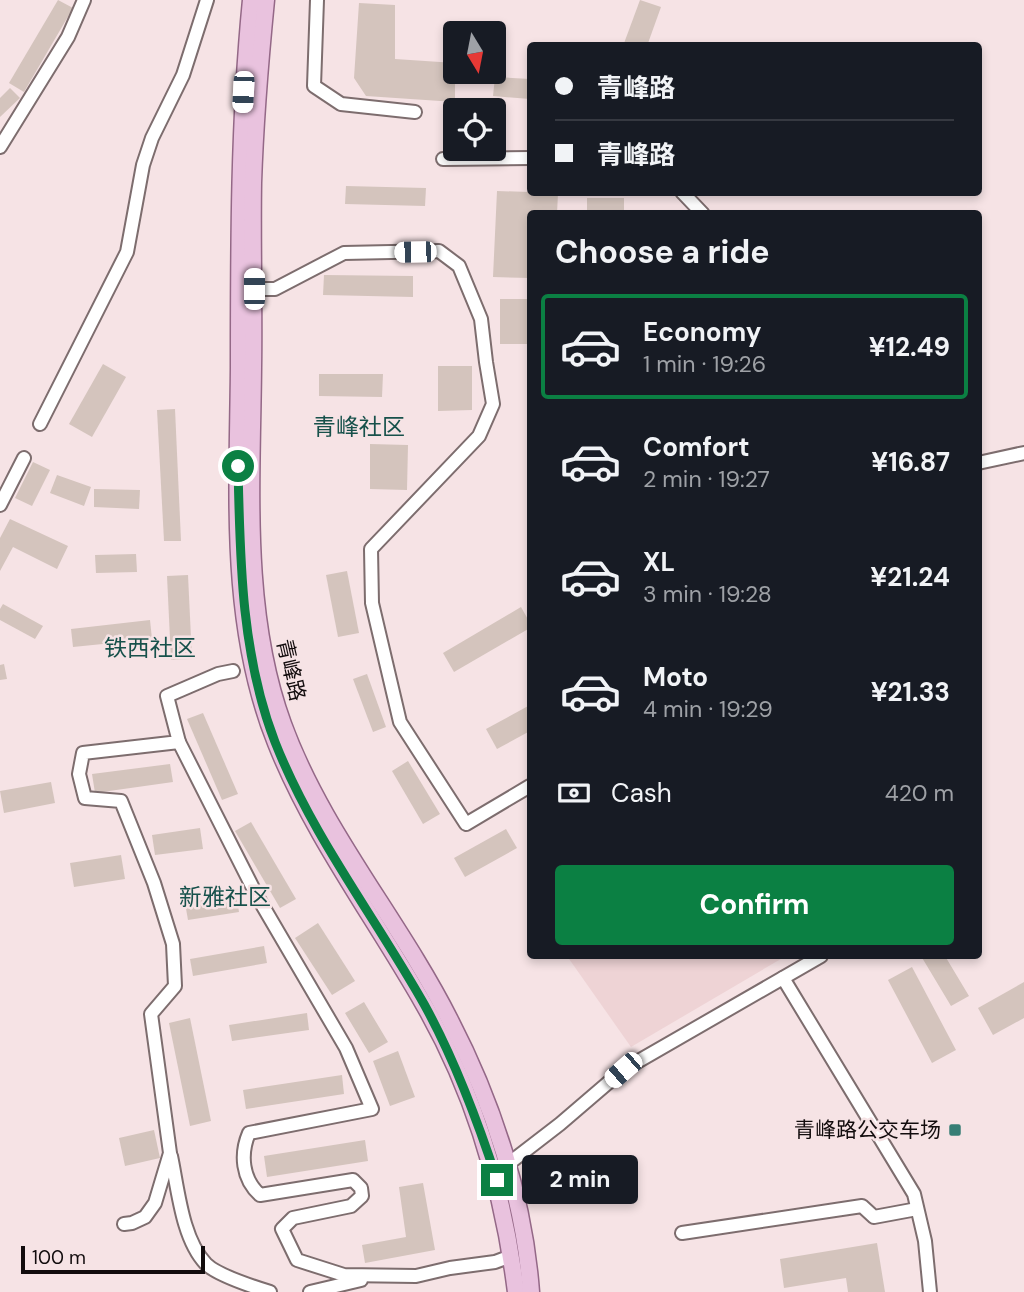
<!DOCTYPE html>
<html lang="en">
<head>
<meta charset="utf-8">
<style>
	:root { --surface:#171b24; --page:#242831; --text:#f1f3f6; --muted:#9ea1a6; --line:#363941; --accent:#0b8043 }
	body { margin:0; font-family:"DM Sans","Noto Sans SC",sans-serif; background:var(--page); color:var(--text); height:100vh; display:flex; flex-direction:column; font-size:26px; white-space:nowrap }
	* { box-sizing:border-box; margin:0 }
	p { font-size:23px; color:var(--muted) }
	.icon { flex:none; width:38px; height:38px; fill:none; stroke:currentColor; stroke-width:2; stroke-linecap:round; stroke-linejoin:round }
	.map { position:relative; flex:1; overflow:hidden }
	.drawer { position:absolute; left:527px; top:210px; width:455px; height:749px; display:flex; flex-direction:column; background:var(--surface); border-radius:7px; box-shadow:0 4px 10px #0003 }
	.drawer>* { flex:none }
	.guide { position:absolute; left:527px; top:42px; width:455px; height:154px; border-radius:7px; box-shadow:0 4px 10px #0003; display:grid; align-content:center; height:154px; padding:0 28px; background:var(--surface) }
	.needle { width:46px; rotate:170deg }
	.fabs { position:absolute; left:443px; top:21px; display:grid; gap:14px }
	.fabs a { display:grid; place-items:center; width:63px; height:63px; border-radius:7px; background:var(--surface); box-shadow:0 4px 10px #0003; font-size:35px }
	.scale { position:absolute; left:21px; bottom:18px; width:184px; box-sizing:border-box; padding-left:7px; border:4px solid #120c0d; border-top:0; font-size:19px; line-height:24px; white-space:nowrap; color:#120c0d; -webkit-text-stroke:5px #f6e3e5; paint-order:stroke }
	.end { position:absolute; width:32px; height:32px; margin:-16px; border:9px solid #0b8043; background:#fff; box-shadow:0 0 0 4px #fff }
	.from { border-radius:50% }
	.bubble { position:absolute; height:49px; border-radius:7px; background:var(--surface); box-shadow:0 4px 10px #0003; font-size:23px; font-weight:700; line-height:49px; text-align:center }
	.car { position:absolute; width:21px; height:42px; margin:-21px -10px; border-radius:9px; box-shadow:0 0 5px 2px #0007; background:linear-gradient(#fff 24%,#345 0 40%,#fff 0 76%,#345 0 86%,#fff 0) }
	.guide b { display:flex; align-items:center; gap:24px; height:66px; font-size:26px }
	.guide b+b { border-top:2px solid var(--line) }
	.guide i { width:18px; height:18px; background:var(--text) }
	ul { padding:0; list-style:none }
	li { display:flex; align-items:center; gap:21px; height:105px; margin:0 14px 10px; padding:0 14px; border:4px solid transparent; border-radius:7px }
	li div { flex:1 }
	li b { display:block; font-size:26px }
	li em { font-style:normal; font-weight:700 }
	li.current { border-color:var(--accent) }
	li>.icon { width:63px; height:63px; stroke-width:1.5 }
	h2 { padding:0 28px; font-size:32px; line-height:84px }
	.pay { display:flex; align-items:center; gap:18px; height:77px; padding:0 28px; font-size:26px }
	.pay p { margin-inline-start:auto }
	.button { display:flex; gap:14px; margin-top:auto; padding:14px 28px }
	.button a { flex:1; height:80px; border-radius:7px; background:var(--accent); color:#fff; font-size:28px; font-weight:700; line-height:80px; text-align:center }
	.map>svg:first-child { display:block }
</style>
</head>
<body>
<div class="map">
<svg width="1024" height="1292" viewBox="0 0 1024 1292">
	<rect width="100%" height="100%" fill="#f6e3e5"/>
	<path fill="#eed3d5" d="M567,956H786L631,1047Z"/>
	<g fill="#d4c4bd">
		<path d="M58,0L73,8L24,92L9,83Z"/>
		<path d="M640,0L661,7L647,46H623Z"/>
		<path d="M359,3L395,5V59L455,63V102L366,96L354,78Z"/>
		<path d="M495,77L530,79V99L493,96Z"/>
		<path d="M10,88L20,98L0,117V98Z"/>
		<path d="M346,186L426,188L425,206L345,204Z"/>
		<path d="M497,191L558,193L557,214H530V278L493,277Z"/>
		<rect x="587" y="198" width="37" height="16"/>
		<path d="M324,275L413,276V297L323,295Z"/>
		<rect x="500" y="299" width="30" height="45"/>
		<path d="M103,364L126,377L92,437L69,424Z"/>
		<path d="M438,366H472V410L438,411Z"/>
		<path d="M319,374H383L382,397L319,396Z"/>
		<path d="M175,409L181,541H164L157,410Z"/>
		<rect x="527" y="415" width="3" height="41"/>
		<path d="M370,444L408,445L407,490L370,489Z"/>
		<path d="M33,462L50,470L32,506L15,498Z"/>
		<path d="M57,475L91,487L84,506L50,493Z"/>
		<path d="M94,489L140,490L139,509L94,507Z"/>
		<path d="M10,519L68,546L57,569L13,547L0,571V538Z"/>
		<path d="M136,554L137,572L96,573L95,555Z"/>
		<path d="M347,571L359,633L338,637L326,575Z"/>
		<path d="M188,575L192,659L171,660L167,576Z"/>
		<path d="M3,604L43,626L35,639L0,620V609Z"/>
		<path d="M521,607L530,623V628L454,672L443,653Z"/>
		<path d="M150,620L152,639L73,647L71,629Z"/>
		<path d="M4,664L7,679L0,680V665Z"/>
		<path d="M367,674L386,727L373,732L353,679Z"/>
		<path d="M530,705V731L497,749L486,729Z"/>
		<path d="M203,713L238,794L222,800L187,719Z"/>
		<path d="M408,761L440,814L423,824L392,771Z"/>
		<path d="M170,764L173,782L95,793L92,774Z"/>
		<path d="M51,782L55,803L4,813L0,791Z"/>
		<path d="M251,822L296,899L280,908L235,831Z"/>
		<path d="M200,828L203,849L155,855L152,835Z"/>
		<path d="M506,829L517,848L465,877L454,858Z"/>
		<path d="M121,855L125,879L74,887L70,863Z"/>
		<path d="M236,894L239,912L188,920L185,903Z"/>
		<path d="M318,923L355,981L332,995L295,938Z"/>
		<path d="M264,946L267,963L193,976L190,959Z"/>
		<path d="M921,956H945L969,996L951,1006Z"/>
		<path d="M912,967L956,1050L932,1063L888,980Z"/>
		<path d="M1024,982V1018L993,1035L978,1008Z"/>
		<path d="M364,1002L388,1042L369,1053L345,1013Z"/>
		<path d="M307,1013L309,1030L232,1041L229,1025Z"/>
		<path d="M190,1018L211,1121L190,1126L169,1023Z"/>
		<path d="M398,1051L415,1097L390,1106L373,1061Z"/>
		<path d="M342,1075L344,1094L246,1109L243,1090Z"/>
		<path d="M154,1130L160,1158L125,1166L119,1138Z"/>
		<path d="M365,1140L368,1161L267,1177L264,1156Z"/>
		<path d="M423,1183L435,1250L365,1263L362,1245L406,1237L399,1187Z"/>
		<path d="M877,1243L885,1292H848L846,1278L784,1288L780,1259Z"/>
	</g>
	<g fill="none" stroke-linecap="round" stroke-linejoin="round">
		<g stroke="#7d6d6e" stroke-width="16">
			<g id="minor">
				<path d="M317,0L314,86L341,104L415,112"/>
				<path d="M0,147L68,37L84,0"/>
				<path d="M443,159L530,158"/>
				<path d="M682,192L703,214"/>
				<path d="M246,289H275L344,253L439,251L459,266L481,319L486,362L493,404L479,436L371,549L372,603L400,722L466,824L530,786"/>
				<path d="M40,424L127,252L143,165L152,138L183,75L207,0"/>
				<path d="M978,463L1024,453"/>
				<path d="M0,505L24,458"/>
				<path d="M179,742L257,896L346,1048L372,1109L249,1133C240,1154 242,1179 260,1195L353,1180L361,1188L362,1196L351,1206L293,1218L282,1229L297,1260L344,1275L416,1276L450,1268L495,1262L511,1256"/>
				<path d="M783,978L914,1194L925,1241L930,1292"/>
				<path d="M171,1156C178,1189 182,1239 206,1264C217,1275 254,1287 270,1292"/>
				<path d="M503,1168L560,1124L623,1070L821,956"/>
				<path d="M124,1224L132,1223L145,1217L155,1203L170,1153L151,1014L175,986L173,944L154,883L121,801L85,798L79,774L83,753L179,742L167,696L218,674L233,671"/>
				<path d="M682,1233L862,1206L874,1217L917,1209"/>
				<path d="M310,1292L361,1280"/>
			</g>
		</g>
		<g stroke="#946887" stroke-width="19">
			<g id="major">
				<path d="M251,0C239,122 239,244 239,367C238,492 228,624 276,743C313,836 374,917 423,1003C475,1093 503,1189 516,1292"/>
				<path d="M266,0C260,61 255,122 253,183C252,244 254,306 253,367C252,484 242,612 283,724C322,831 399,919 450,1020C493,1103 524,1198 531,1292"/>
			</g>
		</g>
		<use href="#minor" stroke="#fff" stroke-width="12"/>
		<use href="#major" stroke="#e9c2de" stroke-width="16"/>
	</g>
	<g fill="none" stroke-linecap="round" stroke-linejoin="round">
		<path stroke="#0b8043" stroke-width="9" d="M238,466C240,560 241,654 275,742C312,836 375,917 424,1004C455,1060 477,1119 497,1180"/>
	</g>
	<rect fill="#377e75" stroke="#f6e3e5" stroke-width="2.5" x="948" y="1123" width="14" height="14" rx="3.5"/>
	<g text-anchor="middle" stroke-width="5" stroke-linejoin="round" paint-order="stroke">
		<g font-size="21" fill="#120c0d" stroke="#f6e3e5">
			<text transform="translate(291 670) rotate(77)" y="7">青峰路</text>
		</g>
		<g font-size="21" fill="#120c0d" stroke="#f6e3e5" text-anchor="end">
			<text x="941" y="1137">青峰路公交车场</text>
		</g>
		<g font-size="23" fill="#17514b" stroke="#f6e3e5">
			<text x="359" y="435">青峰社区</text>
			<text x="150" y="656">铁西社区</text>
			<text x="225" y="905">新雅社区</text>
		</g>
	</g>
</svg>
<div class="fabs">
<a><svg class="needle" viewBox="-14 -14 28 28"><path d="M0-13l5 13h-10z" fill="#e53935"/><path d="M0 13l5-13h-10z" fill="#9ea1a6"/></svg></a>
<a><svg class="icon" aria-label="locate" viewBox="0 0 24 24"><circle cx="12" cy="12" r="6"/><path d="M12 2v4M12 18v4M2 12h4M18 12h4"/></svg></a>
</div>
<div class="scale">100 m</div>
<i class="end from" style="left:238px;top:466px"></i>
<i class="end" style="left:497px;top:1180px"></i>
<div class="bubble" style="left:522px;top:1155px;width:116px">2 min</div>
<i class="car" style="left:243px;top:92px;rotate:183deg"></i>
<i class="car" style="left:415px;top:252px;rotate:269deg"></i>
<i class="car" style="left:254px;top:289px;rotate:0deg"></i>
<i class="car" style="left:623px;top:1070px;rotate:229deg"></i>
<div class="guide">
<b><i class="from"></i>青峰路</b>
<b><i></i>青峰路</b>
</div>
<section class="drawer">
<h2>Choose a ride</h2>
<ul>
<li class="current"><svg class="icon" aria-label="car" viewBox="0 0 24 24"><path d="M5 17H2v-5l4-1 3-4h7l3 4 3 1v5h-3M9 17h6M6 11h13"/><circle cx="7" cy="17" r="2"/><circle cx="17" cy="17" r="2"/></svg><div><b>Economy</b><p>1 min · 19:26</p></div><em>¥12.49</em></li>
<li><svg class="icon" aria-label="car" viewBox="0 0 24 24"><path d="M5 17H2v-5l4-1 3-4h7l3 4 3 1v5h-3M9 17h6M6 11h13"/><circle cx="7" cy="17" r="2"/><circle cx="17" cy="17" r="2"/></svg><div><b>Comfort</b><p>2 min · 19:27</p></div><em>¥16.87</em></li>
<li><svg class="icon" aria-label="car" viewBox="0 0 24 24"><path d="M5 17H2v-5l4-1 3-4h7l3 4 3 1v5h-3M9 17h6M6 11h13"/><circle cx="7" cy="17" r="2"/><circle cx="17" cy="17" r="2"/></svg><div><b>XL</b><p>3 min · 19:28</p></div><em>¥21.24</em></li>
<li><svg class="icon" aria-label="car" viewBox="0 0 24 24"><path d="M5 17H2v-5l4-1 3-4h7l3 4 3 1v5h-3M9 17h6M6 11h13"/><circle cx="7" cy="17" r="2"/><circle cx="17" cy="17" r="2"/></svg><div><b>Moto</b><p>4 min · 19:29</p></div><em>¥21.33</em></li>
</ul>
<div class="pay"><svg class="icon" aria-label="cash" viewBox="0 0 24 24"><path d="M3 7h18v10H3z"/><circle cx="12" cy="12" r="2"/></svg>Cash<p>420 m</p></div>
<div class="button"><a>Confirm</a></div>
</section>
</div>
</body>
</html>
